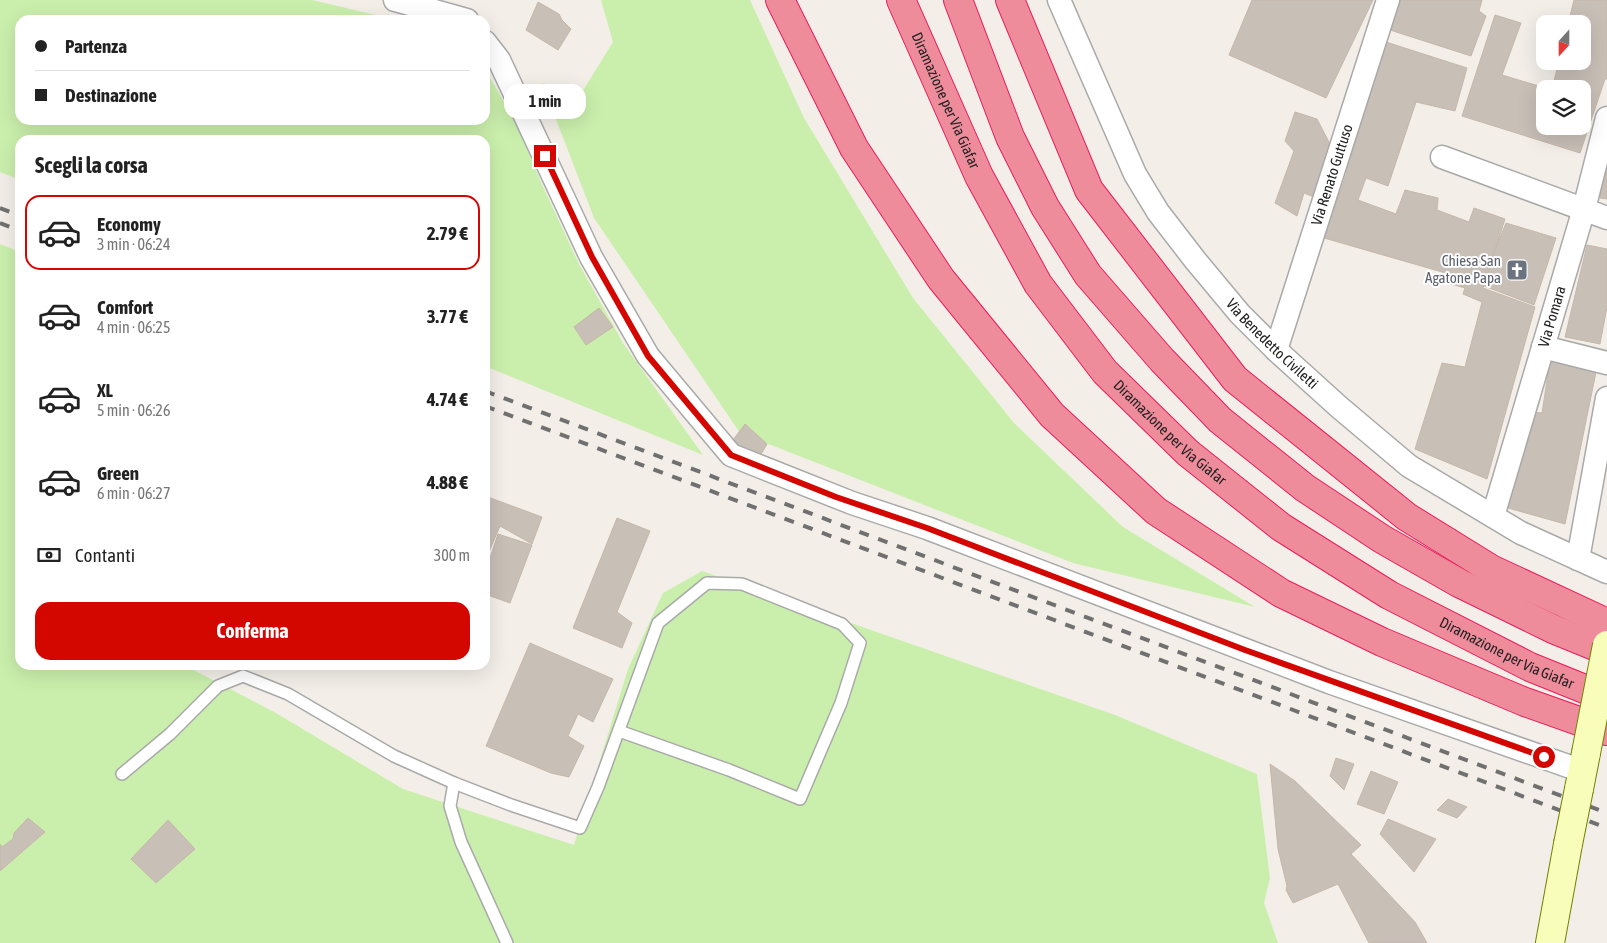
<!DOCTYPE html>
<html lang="it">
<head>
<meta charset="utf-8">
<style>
	:root { --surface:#fff; --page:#f2f2f2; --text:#222; --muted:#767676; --line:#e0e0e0; --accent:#d40700 }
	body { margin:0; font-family:"Asap Condensed",sans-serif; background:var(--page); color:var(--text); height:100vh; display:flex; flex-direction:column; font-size:19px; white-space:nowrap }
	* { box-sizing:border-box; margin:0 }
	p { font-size:16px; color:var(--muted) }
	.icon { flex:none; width:28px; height:28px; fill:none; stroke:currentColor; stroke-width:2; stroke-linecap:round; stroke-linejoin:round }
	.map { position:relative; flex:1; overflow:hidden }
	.sheet { position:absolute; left:15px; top:135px; width:475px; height:535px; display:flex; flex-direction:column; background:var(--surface); border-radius:15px; box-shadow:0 5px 20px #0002 }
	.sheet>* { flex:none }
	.guide { position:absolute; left:15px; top:15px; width:475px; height:110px; border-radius:15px; box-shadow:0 5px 20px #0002; display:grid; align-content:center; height:110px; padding:0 20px; background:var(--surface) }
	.needle { width:32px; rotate:201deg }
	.tools { position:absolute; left:1536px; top:15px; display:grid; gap:10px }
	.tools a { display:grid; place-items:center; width:55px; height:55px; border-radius:10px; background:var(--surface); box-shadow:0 5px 20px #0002; font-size:25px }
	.end { position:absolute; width:22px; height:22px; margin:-11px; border:6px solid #d40700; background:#fff; box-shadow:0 0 0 2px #fff }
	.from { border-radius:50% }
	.bubble { position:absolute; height:35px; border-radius:15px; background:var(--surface); box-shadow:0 5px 20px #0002; font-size:16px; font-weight:700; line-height:35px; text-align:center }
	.guide b { display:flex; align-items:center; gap:18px; height:48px; font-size:19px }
	.guide b+b { border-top:1px solid var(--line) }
	.guide i { width:12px; height:12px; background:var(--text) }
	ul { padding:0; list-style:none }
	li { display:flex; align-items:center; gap:15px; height:75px; margin:0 10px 8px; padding:0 10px; border:2px solid transparent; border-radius:15px }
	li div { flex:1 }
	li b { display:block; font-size:19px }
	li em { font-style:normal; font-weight:700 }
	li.active { border-color:var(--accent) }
	li>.icon { width:45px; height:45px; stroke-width:1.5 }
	h2 { padding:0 20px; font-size:22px; line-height:60px }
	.pay { display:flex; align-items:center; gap:12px; height:55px; padding:0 20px; font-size:19px }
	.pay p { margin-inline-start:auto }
	.primary-button { display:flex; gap:10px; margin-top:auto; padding:10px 20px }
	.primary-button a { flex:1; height:58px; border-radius:15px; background:var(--accent); color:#fff; font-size:20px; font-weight:700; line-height:58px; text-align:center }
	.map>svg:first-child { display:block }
</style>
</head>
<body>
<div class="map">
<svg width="1607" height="943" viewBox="0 0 1607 943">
	<rect width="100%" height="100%" fill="#f3efe8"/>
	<g fill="#caefac">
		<path d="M0,0H312L397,20H20V120H485V69L515,121L544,189L579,264L623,343L703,455L485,366V140H20V180L0,172Z"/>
		<path d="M601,0H750L804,118L913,298L1014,423L1123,527L1255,607L1073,563L740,433L594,218L542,83L582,92L613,42Z"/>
		<path d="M0,244L20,252V665H184L276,713L403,789L574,845L628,669L663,593L702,571L1115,715L1257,774L1270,878L1264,903L1278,943H0Z"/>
	</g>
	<g fill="#c8bfb7" stroke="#c6b7a9">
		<path d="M1252,0H1373L1326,98L1229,55Z"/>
		<path d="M1400,0H1482L1479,11L1486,16L1471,56L1390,30Z"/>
		<path d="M1574,0H1607V79H1605L1580,153L1462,116L1495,15L1521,23L1502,75L1542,87L1537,104L1545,107V126H1582V89H1552L1559,61H1582V24H1568Z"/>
		<path d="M538,2L559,14L562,20L571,29L558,50L526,30Z"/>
		<path d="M1386,42L1467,68L1455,111L1416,102L1388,186L1366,178L1358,200L1396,214L1405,190L1438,198L1437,210L1469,222L1474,208L1505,219L1483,288L1535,307L1487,479L1415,449L1442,363L1465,367L1482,302L1463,294L1465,288L1448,283L1449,274L1324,238L1347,172L1342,169Z"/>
		<path d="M1295,112L1317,119L1330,144L1314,197L1304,193L1297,216L1275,203L1294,151L1285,141Z"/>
		<path d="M1607,163V199L1600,198Z"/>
		<path d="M1506,223L1556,238L1534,305L1484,286L1493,255Z"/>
		<path d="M1587,245L1607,249V307L1600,344L1565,337Z"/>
		<path d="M599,308L613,327L586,345L574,327Z"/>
		<path d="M1550,361L1596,372L1565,524L1508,508L1533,412L1542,413Z"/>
		<path d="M745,424L767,444L759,458L753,456L733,440Z"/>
		<path d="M485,496L542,517L532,544L500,526L485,561Z"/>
		<path d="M617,518L650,531L617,612L632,623L622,648L573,628Z"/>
		<path d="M498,534L532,545L510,603L485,594V573Z"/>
		<path d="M530,643L613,679L593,722L578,714L568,736L584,746L569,777L551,773L486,746Z"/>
		<path d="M1336,758L1354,764L1344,790L1330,776Z"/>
		<path d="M1270,764L1295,781L1361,845L1351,854L1415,922L1427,943H1369L1338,884L1293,903L1286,890L1287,886L1278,849Z"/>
		<path d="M1371,771L1398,782L1384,814L1357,804Z"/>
		<path d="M1448,799L1467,807L1457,818L1437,810Z"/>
		<path d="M28,818L45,832L0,871V844L2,847L13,839L14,833Z"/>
		<path d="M1388,819L1436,839L1414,872L1380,834Z"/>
		<path d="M168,820L195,849L156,883L131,859Z"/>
	</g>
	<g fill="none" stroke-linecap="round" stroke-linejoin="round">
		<g stroke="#a9a9a9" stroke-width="14">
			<g id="service">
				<path d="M122,774L170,734L218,686L243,676L288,694L394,756L454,783L450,806L461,842L507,943"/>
				<path d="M454,783L511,805L580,828L598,787L658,623L707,583L742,584L842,624L860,643L841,703L800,799L729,770L619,731"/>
			</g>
		</g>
		<g stroke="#a9a9a9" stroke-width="25">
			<g id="minor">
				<path d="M395,0L467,20"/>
				<path id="s1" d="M1059,0L1135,174L1158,212L1195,260L1240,314L1276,350L1339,407L1409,466L1521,533L1607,572"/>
				<path d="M485,42L499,60L591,257L648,356L731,455L852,503L927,528L1329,682L1582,771"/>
				<path d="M1442,157L1607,218"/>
				<path d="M1543,347L1607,363"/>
				<path id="s2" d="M1276,350L1388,0"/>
				<path id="s3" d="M1493,516L1584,209L1607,118"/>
				<path d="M1578,559L1607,398"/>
			</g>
		</g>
		<g stroke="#6f8200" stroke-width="30">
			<g id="secondary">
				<path d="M1579,789L1586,753"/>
				<path d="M1550,943L1568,844"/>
			</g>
		</g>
		<g stroke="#e91d5c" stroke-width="30">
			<g id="motorway">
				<path d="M780,0L854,148L941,279L1052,415L1156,511L1281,593L1382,642L1525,702L1607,731"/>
				<path id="s4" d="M901,0L979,176L1038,284L1105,372L1188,453L1281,527L1389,595L1530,667L1607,698"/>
				<path d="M958,0L1010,137L1045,207L1088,275L1162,360L1220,420L1305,488L1382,539L1459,583L1553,629L1607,651"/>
				<path d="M1010,0L1089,190L1235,379L1407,517L1491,569L1607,623"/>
			</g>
		</g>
		<use href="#service" stroke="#fff" stroke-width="11"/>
		<use href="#minor" stroke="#fff" stroke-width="22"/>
		<use href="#secondary" stroke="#f8feba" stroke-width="28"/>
		<use href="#motorway" stroke="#ee8c9b" stroke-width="28"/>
		<g stroke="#707070" stroke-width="4" stroke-dasharray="10 10" stroke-linecap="butt">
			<path d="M0,208L20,216"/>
			<path d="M0,223L20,231"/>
			<path d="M485,391L1607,813"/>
			<path d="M485,406L1607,828"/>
		</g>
		<g stroke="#6f8200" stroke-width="30" stroke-linecap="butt">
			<g id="secondary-bridge">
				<path d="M1586,753L1607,645"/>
				<path d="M1568,844L1579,789"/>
			</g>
		</g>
		<use href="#secondary-bridge" stroke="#f8feba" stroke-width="28"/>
	</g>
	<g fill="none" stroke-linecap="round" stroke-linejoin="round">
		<path stroke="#d40700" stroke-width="6" d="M545,156L592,257L648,356L731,455L836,497L927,528L1245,650L1544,757"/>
	</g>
	<defs>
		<g id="church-square" transform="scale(1.125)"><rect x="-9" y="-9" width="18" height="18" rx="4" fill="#6b7280" stroke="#fff"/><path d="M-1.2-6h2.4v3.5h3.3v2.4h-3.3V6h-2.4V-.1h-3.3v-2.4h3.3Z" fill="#fff"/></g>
	</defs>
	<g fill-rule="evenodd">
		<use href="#church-square" x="1517" y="270"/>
	</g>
	<g text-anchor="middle" stroke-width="4" stroke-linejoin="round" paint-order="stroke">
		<g font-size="15" fill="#222" stroke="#fff">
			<text dy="5" stroke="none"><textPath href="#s4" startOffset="110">Diramazione per Via Giafar</textPath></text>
			<text dy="5" stroke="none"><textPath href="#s2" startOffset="184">Via Renato Guttuso</textPath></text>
			<text dy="5" stroke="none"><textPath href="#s3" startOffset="208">Via Pomara</textPath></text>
			<text dy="5" stroke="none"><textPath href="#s1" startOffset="409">Via Benedetto Civiletti</textPath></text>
			<text dy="5" stroke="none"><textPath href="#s4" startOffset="515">Diramazione per Via Giafar</textPath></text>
			<text dy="5" stroke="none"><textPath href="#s4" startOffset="920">Diramazione per Via Giafar</textPath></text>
		</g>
		<g font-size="15" fill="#5b616d" stroke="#fff" text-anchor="end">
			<text x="1501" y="266">Chiesa San<tspan x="1501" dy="17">Agatone Papa</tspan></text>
		</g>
	</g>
</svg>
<div class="tools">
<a><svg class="needle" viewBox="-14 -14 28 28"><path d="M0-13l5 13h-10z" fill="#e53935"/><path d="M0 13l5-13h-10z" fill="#767676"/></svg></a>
<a><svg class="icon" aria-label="layers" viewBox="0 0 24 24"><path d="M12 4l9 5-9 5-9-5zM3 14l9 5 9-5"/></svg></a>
</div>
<i class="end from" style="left:1544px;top:757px"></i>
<i class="end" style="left:545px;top:156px"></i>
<div class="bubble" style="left:504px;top:84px;width:82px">1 min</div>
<div class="guide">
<b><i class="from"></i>Partenza</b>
<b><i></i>Destinazione</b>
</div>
<section class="sheet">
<h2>Scegli la corsa</h2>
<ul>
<li class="active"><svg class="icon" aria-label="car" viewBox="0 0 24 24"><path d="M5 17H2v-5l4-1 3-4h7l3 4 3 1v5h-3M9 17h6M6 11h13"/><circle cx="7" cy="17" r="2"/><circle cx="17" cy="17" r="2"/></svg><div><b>Economy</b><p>3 min · 06:24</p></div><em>2.79 €</em></li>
<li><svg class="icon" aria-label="car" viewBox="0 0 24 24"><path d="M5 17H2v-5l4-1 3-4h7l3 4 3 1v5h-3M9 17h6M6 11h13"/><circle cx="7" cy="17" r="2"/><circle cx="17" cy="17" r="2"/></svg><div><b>Comfort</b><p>4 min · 06:25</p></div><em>3.77 €</em></li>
<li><svg class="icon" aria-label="car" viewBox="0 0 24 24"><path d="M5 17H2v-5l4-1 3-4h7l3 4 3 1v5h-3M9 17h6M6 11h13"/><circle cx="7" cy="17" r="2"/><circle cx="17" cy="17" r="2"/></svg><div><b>XL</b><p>5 min · 06:26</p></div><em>4.74 €</em></li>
<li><svg class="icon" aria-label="car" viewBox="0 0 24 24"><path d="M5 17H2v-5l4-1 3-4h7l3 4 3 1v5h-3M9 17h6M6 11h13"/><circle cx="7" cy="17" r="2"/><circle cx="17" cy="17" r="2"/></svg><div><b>Green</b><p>6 min · 06:27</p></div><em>4.88 €</em></li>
</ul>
<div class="pay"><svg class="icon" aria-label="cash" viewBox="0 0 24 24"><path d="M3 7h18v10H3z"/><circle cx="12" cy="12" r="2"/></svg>Contanti<p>300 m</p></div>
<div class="primary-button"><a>Conferma</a></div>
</section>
</div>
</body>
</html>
